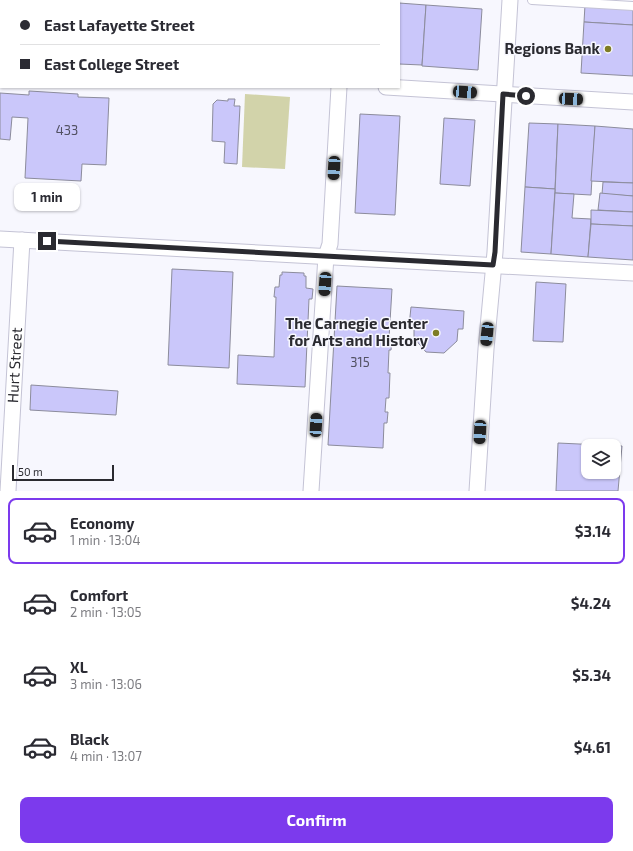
<!DOCTYPE html>
<html lang="en">
<head>
<meta charset="utf-8">
<style>
	:root { --surface:#fff; --page:#f2f2f3; --text:#2b2b33; --muted:#7c7c81; --line:#e1e1e2; --accent:#7c3aed }
	body { margin:0; font-family:"Exo 2",sans-serif; background:var(--page); color:var(--text); height:100vh; display:flex; flex-direction:column; font-size:15px; white-space:nowrap }
	* { box-sizing:border-box; margin:0 }
	p { font-size:13px; color:var(--muted) }
	.icon { flex:none; width:22px; height:22px; fill:none; stroke:currentColor; stroke-width:2; stroke-linecap:round; stroke-linejoin:round }
	.map { position:relative; height:491px; overflow:hidden }
	.drawer { display:flex; flex-direction:column; background:var(--surface); flex:1 }
	.drawer>* { flex:none }
	.hud { position:absolute; left:0px; top:0px; width:400px; height:88px; box-shadow:0 1px 3px #0004; display:grid; align-content:center; height:88px; padding:0 20px; background:var(--surface) }
	.tools { position:absolute; left:581px; top:439px; display:grid; gap:8px }
	.tools a { display:grid; place-items:center; width:40px; height:40px; border-radius:8px; background:var(--surface); box-shadow:0 1px 3px #0004; font-size:20px }
	.scale { position:absolute; left:12px; bottom:10px; width:102px; box-sizing:border-box; padding-left:4px; border:2px solid #2a2a30; border-top:0; font-size:11px; line-height:14px; white-space:nowrap; color:#2a2a30; -webkit-text-stroke:3px #f7f7fe; paint-order:stroke }
	.end { position:absolute; width:18px; height:18px; margin:-9px; border:5px solid #2a2a30; background:#fff; box-shadow:0 0 0 2px #fff }
	.from { border-radius:50% }
	.bubble { position:absolute; height:28px; border-radius:8px; background:var(--surface); box-shadow:0 1px 3px #0004; font-size:13px; font-weight:700; line-height:28px; text-align:center }
	.car { position:absolute; width:12px; height:24px; margin:-12px -6px; border-radius:5px; box-shadow:0 0 3px 1px #0007; background:linear-gradient(#222 24%,#8ab4d8 0 40%,#222 0 76%,#8ab4d8 0 86%,#222 0) }
	.hud b { display:flex; align-items:center; gap:14px; height:38px; font-size:15px }
	.hud b+b { border-top:1px solid var(--line) }
	.hud i { width:10px; height:10px; background:var(--text) }
	ul { padding:7px 0 0; list-style:none }
	li { display:flex; align-items:center; gap:12px; height:66px; margin:0 8px 6px; padding:0 12px; border:2px solid transparent; border-radius:8px }
	li div { flex:1 }
	li b { display:block; font-size:15px }
	li em { font-style:normal; font-weight:700 }
	li.active { border-color:var(--accent) }
	li>.icon { width:36px; height:36px; stroke-width:1.5 }
	.cta { display:flex; gap:8px; margin-top:auto; padding:8px 20px }
	.cta a { flex:1; height:46px; border-radius:8px; background:var(--accent); color:#fff; font-size:16px; font-weight:700; line-height:46px; text-align:center }
	.map>svg:first-child { display:block }
</style>
</head>
<body>
<div class="map">
<svg width="633" height="491" viewBox="0 0 633 491">
	<rect width="100%" height="100%" fill="#f7f7fe"/>
	<path fill="#d2d3aa" d="M245,94L290,97L285,169L242,167Z"/>
	<g fill="#cac7fa" stroke="#8c8c9c" fill-rule="evenodd">
		<path d="M216,0H267L216,1Z"/>
		<path d="M399,3L426,5L422,65L399,64Z"/>
		<path d="M426,5L482,9L478,70L422,66Z"/>
		<path d="M585,5L633,8V25L584,22Z"/>
		<path d="M584,22L633,25V76L581,73Z"/>
		<path d="M29,91L78,94V97L109,98L106,165L82,164L81,181L25,178L28,118L12,117L10,140L0,139V93L29,95Z"/>
		<path d="M228,99H235L234,106H240L237,164L224,163L225,142L212,141L213,104L217,100L228,101Z"/>
		<path d="M360,114L400,116L395,215L355,213Z"/>
		<path d="M444,118L475,120L470,186L440,184Z"/>
		<path d="M529,123L558,124L555,189L525,187Z"/>
		<path d="M558,124L595,126L591,195L555,193Z"/>
		<path d="M595,126L633,129V183L591,181Z"/>
		<path d="M603,182L633,183V196L602,194Z"/>
		<path d="M525,187L555,189L551,254L521,252Z"/>
		<path d="M555,193L574,194L572,218L591,219L588,257L551,254Z"/>
		<path d="M600,193L633,196V212L598,210Z"/>
		<path d="M591,210L633,212V226L591,224Z"/>
		<path d="M591,224L633,226V260L588,257Z"/>
		<path d="M172,269L233,272L229,368L168,365Z"/>
		<path d="M282,272L304,273V276H306V288L313,289L312,299H309L305,387L237,384L238,355L274,357L276,297H274L275,287H279L280,275H282Z"/>
		<path d="M536,282L566,284L563,342L533,341Z"/>
		<path d="M337,286L392,289L389,338H392L391,350H389L388,373H390L389,398H386L385,412H388L387,423H384L383,448L328,445Z"/>
		<path d="M411,307L464,311L463,329H458L457,341L444,353L426,352L414,338V326H409Z"/>
		<path d="M31,385L118,391L116,415L30,410Z"/>
		<path d="M558,443L622,446L618,491H556ZM588,446H614V472H588Z"/>
	</g>
	<g fill="none" stroke-linecap="round" stroke-linejoin="round">
		<g stroke="#c4c3d5" stroke-width="10">
			<g id="service">
				<path d="M532,0L633,6"/>
				<path d="M26,1V0"/>
				<path d="M50,1V0"/>
			</g>
		</g>
		<g stroke="#c4c3d5" stroke-width="17">
			<g id="minor">
				<path d="M344,1V0"/>
				<path d="M0,65H1"/>
				<path d="M386,87L633,102"/>
				<path d="M0,239L633,273"/>
				<path id="s1" d="M8,491L22,240"/>
				<path d="M311,491L326,256L330,244L339,87"/>
				<path d="M477,491L486,349L495,252L510,0"/>
			</g>
		</g>
		<use href="#service" stroke="#fff" stroke-width="8"/>
		<use href="#minor" stroke="#fff" stroke-width="15"/>
	</g>
	<g fill="none" stroke-linecap="round" stroke-linejoin="round">
		<path stroke="#2a2a30" stroke-width="5" d="M47,241L493,265L495,252L503,94L526,96"/>
	</g>
	<g fill="#7e7c24" stroke="#f7f7fe" stroke-width="1.5">
		<circle cx="608" cy="49" r="4"/>
		<circle cx="436" cy="333" r="4"/>
	</g>
	<g text-anchor="middle" stroke-width="3" stroke-linejoin="round" paint-order="stroke">
		<g font-size="13" fill="#525162">
			<text x="67" y="135">433</text>
			<text x="360" y="367">315</text>
		</g>
		<g font-size="15" font-weight="bold" fill="#2a2a30" stroke="#f7f7fe" text-anchor="end">
			<text x="600" y="54">Regions Bank</text>
			<text x="428" y="329">The Carnegie Center<tspan x="428" dy="17">for Arts and History</tspan></text>
		</g>
		<g font-size="15" fill="#2a2a30" stroke="#f7f7fe">
			<text dy="5" stroke="none"><textPath href="#s1" startOffset="126">Hurt Street</textPath></text>
		</g>
	</g>
</svg>
<div class="tools">
<a><svg class="icon" aria-label="layers" viewBox="0 0 24 24"><path d="M12 4l9 5-9 5-9-5zM3 14l9 5 9-5"/></svg></a>
</div>
<div class="scale">50 m</div>
<i class="end from" style="left:526px;top:96px"></i>
<i class="end" style="left:47px;top:241px"></i>
<div class="bubble" style="left:14px;top:183px;width:66px">1 min</div>
<i class="car" style="left:465px;top:92px;rotate:94deg"></i>
<i class="car" style="left:571px;top:99px;rotate:93deg"></i>
<i class="car" style="left:334px;top:168px;rotate:183deg"></i>
<i class="car" style="left:325px;top:284px;rotate:184deg"></i>
<i class="car" style="left:487px;top:334px;rotate:186deg"></i>
<i class="car" style="left:316px;top:425px;rotate:3deg"></i>
<i class="car" style="left:480px;top:432px;rotate:183deg"></i>
<div class="hud">
<b><i class="from"></i>East Lafayette Street</b>
<b><i></i>East College Street</b>
</div>
</div>
<section class="drawer">
<ul>
<li class="active"><svg class="icon" aria-label="car" viewBox="0 0 24 24"><path d="M5 17H2v-5l4-1 3-4h7l3 4 3 1v5h-3M9 17h6M6 11h13"/><circle cx="7" cy="17" r="2"/><circle cx="17" cy="17" r="2"/></svg><div><b>Economy</b><p>1 min · 13:04</p></div><em>$3.14</em></li>
<li><svg class="icon" aria-label="car" viewBox="0 0 24 24"><path d="M5 17H2v-5l4-1 3-4h7l3 4 3 1v5h-3M9 17h6M6 11h13"/><circle cx="7" cy="17" r="2"/><circle cx="17" cy="17" r="2"/></svg><div><b>Comfort</b><p>2 min · 13:05</p></div><em>$4.24</em></li>
<li><svg class="icon" aria-label="car" viewBox="0 0 24 24"><path d="M5 17H2v-5l4-1 3-4h7l3 4 3 1v5h-3M9 17h6M6 11h13"/><circle cx="7" cy="17" r="2"/><circle cx="17" cy="17" r="2"/></svg><div><b>XL</b><p>3 min · 13:06</p></div><em>$5.34</em></li>
<li><svg class="icon" aria-label="car" viewBox="0 0 24 24"><path d="M5 17H2v-5l4-1 3-4h7l3 4 3 1v5h-3M9 17h6M6 11h13"/><circle cx="7" cy="17" r="2"/><circle cx="17" cy="17" r="2"/></svg><div><b>Black</b><p>4 min · 13:07</p></div><em>$4.61</em></li>
</ul>
<div class="cta"><a>Confirm</a></div>
</section>
</body>
</html>
